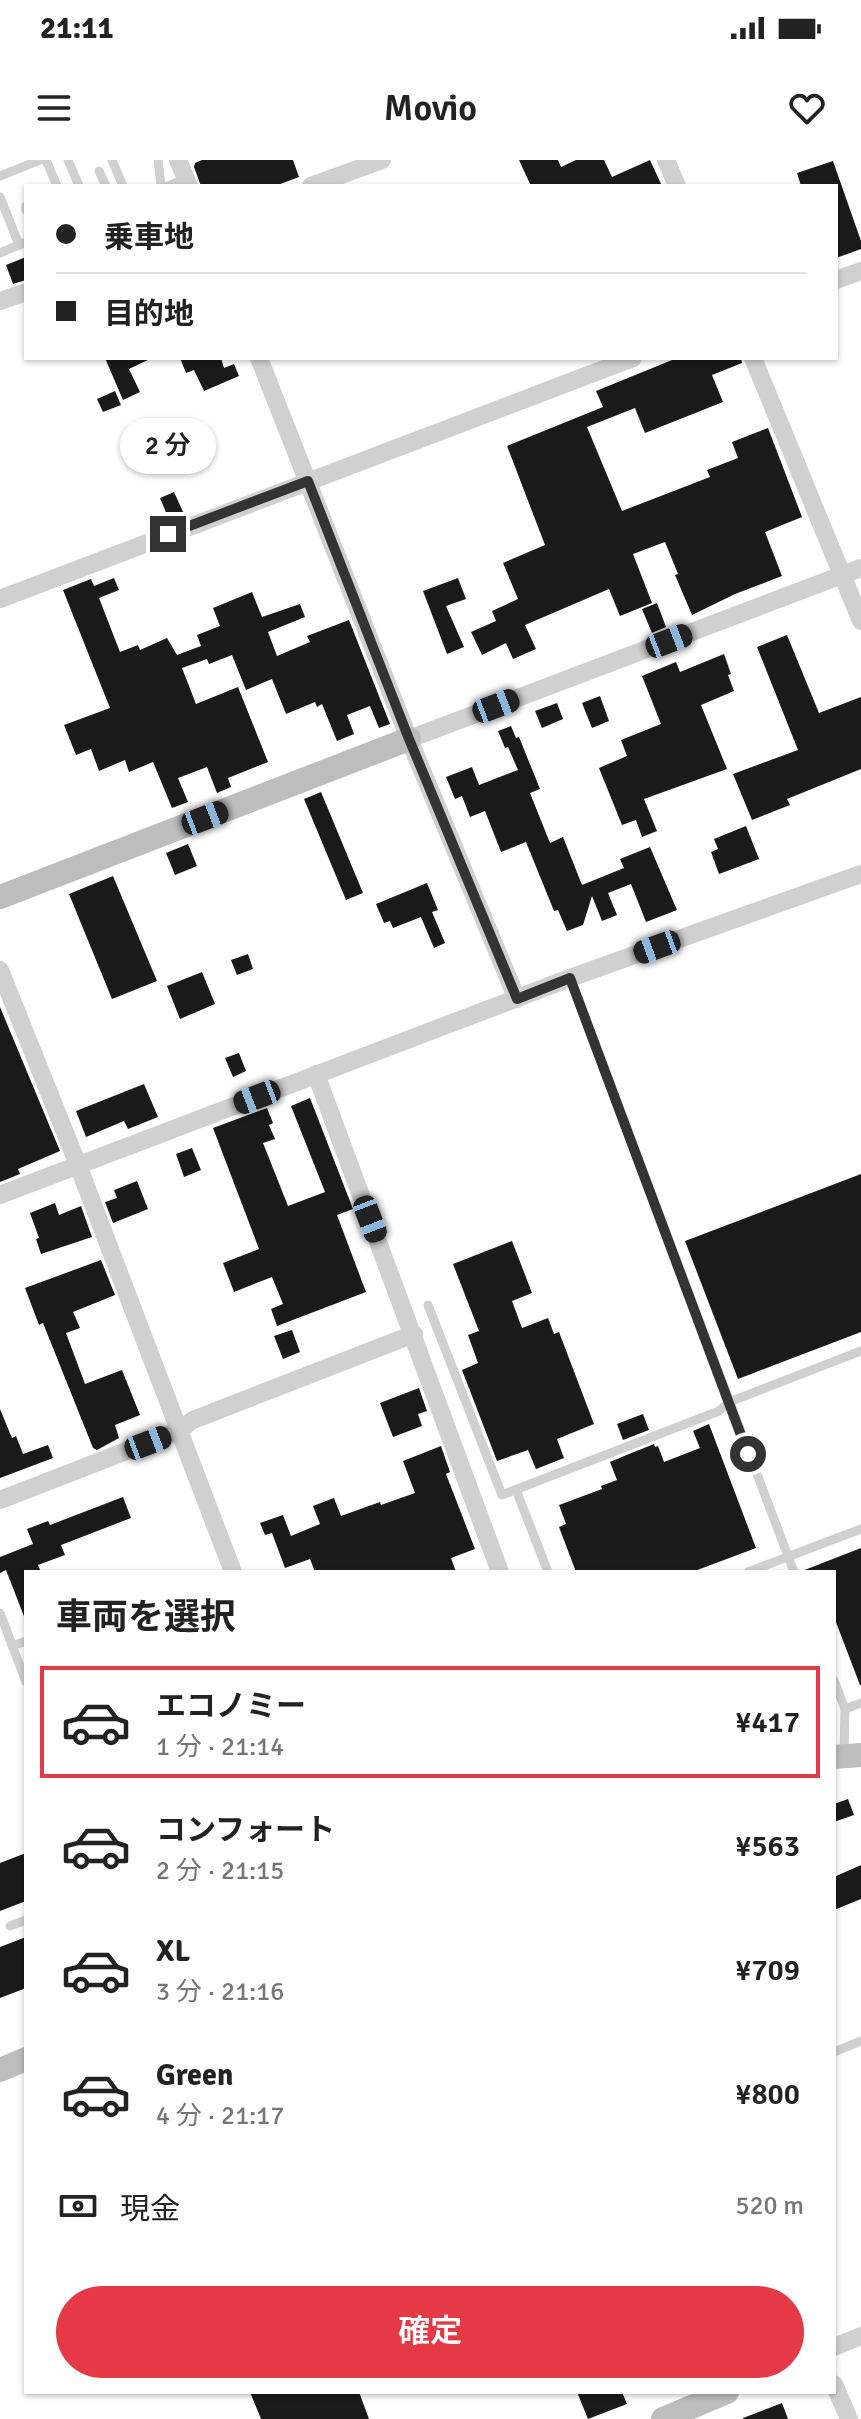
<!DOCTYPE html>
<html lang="ja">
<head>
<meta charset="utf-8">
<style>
	:root { --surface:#fff; --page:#f6f6f6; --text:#222; --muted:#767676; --line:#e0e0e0; --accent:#e63946 }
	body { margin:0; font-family:Signika,"Noto Sans JP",sans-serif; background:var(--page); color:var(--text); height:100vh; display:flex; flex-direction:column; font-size:30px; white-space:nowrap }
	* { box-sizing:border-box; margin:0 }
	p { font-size:26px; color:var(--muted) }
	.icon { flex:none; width:44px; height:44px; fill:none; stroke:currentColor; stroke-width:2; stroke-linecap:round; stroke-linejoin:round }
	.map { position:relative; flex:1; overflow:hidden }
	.panel { position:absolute; left:24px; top:1410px; width:812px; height:824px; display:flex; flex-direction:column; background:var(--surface); border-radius:0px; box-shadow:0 2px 6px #0004 }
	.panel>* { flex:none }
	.top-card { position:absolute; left:24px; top:24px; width:814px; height:176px; border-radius:0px; box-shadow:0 2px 6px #0004; display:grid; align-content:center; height:176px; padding:0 32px; background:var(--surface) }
	.end { position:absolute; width:36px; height:36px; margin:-18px; border:10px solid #333; background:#fff; box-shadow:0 0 0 4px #fff }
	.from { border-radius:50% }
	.bubble { position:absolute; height:56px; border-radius:28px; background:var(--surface); box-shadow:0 2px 6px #0004; font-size:26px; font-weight:600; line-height:56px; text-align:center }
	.car { position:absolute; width:24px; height:48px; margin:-24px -12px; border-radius:10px; box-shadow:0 0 6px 2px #0007; background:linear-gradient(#222 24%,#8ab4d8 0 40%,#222 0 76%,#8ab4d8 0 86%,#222 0) }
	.top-card b { display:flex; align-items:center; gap:28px; height:76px; font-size:30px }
	.top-card b+b { border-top:2px solid var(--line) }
	.top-card i { width:20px; height:20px; background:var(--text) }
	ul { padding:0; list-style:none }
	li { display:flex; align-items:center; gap:24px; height:112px; margin:0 16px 12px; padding:0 16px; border:4px solid transparent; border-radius:0px }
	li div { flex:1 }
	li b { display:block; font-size:30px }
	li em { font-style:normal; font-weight:600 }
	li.active { border-color:var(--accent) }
	li>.icon { width:72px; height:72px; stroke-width:1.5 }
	h2 { padding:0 32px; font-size:36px; line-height:96px }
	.pay { display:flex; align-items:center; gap:20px; height:88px; padding:0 32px; font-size:30px }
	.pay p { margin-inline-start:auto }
	.action { display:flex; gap:16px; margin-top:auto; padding:16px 32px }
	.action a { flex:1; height:92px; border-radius:48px; background:var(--accent); color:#fff; font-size:32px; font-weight:600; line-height:92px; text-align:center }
	.status { display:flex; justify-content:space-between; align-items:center; height:56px; padding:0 40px; background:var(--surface); direction:ltr }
	.status svg { height:22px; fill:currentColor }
	header { display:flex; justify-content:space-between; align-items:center; height:104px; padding:0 32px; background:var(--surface); font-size:36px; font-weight:600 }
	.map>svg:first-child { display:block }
</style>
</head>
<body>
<div class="status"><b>21:11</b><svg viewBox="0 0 49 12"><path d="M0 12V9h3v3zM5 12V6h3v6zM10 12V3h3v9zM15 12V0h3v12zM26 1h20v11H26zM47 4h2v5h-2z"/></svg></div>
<header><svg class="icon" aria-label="menu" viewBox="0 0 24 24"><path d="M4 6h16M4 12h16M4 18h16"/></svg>Movio<svg class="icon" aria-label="heart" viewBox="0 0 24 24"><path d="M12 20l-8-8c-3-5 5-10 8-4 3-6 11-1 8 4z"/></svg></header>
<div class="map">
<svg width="861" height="2259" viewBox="0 0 861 2259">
	<rect width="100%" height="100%" fill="#fff"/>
	<g fill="#1a1a1a">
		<path d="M202,0H293L299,17L275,26H201L194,7L195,3Z"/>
		<path d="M519,0H558L561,7L576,0H604L612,17L650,0L662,26H531Z"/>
		<path d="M833,1L861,81V89L836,98V26H801L797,13Z"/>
		<path d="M26,97V120L13,124L6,105Z"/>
		<path d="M105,198H152L129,209L140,232L123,240Z"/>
		<path d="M180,198H221L224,208L234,204L239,216L204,231L194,210L186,213Z"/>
		<path d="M677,198H741L742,203L712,215L723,242L645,273L635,248L587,267L622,351L710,317L707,310L738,298L732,282L768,268L802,357L765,372L782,416L735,434L692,455L675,415L678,414L665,382L633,394L652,443L620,456L609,429L525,465L536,489L513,499L506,483L482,495L471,472L496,461L492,451L518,439L503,403L545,385L507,286L603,247L596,231Z"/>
		<path d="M115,231L121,245L103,252L97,239Z"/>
		<path d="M174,332L185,356L170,362L160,338Z"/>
		<path d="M114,418L119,430L99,438L120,492L138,485L140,490L167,478L177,495L201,486L197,475L220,466L213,448L252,432L262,457L300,444L305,457L268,472L277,496L310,482L307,476L349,460L390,564L379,568L370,546L347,555L354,574L337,581L322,544L317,547L315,542L286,554L272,519L246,530L232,495L209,504L207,499L182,508L196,544L238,527L268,602L228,618L231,627L217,633L207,607L178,618L188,642L172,648L153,602L129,612L125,600L99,611L91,589L76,595L64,565L110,548L63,430L91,419L94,426Z"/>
		<path d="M458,418L466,439L446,446L464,487L447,494L423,431Z"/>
		<path d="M657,443L666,467L652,473L642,449Z"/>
		<path d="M787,475L819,553L861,537V609L787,639L790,645L752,660L733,614L798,590L757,487Z"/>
		<path d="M724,494L731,514L728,515L734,531L701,545L727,609L644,639L657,671L642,677L636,660L622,665L599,608L627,596L621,580L661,564L642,516L676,502L680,512Z"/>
		<path d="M600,536L609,561L592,568L582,543Z"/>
		<path d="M557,543L563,559L542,568L535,551Z"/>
		<path d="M511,566L516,578L519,577L540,629L530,633L550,683L563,677L582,725L624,708L620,699L650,687L677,750L646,762L631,724L608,733L617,755L602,761L592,736L583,765L567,771L558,750L554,751L526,682L501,692L485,651L470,657L462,636L455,639L446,617L472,607L479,625L518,610L508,587L505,588L498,571Z"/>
		<path d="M321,632L363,733L346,740L304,639Z"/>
		<path d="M746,666L759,699L719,714L711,692L718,689L714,679Z"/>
		<path d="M188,684L197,706L175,715L166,693Z"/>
		<path d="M113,716L157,821L112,839L69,734Z"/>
		<path d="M427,723L438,750L432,752L445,783L434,788L421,757L393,768L390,761L384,763L376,744Z"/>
		<path d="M248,794L253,809L237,815L231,800Z"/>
		<path d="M202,812L215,844L180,859L167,826Z"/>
		<path d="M0,847L60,991L18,1009L20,1014L0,1022Z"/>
		<path d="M239,893L246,911L233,917L225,898Z"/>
		<path d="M144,924L158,957L128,969L124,961L86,977L76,951Z"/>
		<path d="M310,938L353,1049L337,1055L366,1132L277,1166L271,1149L283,1144L272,1117L234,1132L223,1103L259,1089L213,968L267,948L273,963L269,965L275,979L263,983L288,1046L325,1032L291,946Z"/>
		<path d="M192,988L201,1010L184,1017L176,994Z"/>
		<path d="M861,1014V1172L738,1219L685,1081Z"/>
		<path d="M137,1021L148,1049L113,1063L105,1042L117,1038L114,1030Z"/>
		<path d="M55,1043L59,1055L81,1046L92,1077L41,1094L36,1079L39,1078L30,1053Z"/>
		<path d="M512,1081L532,1133L512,1141L522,1168L548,1158L554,1174L559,1172L594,1264L557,1279L564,1298L536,1309L528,1290L497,1301L462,1210L478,1203L468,1175L479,1171L453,1104Z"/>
		<path d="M101,1100L115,1135L73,1152L80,1168L66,1173L85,1224L122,1210L140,1255L115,1265L119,1278L97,1290L93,1288L43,1163L39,1165L25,1128Z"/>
		<path d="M292,1170L300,1192L283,1199L274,1176Z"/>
		<path d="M419,1228L427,1251L418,1254L422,1266L393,1277L380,1243Z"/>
		<path d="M0,1249L12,1278L16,1276L23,1294L48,1285L53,1298L0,1318Z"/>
		<path d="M643,1254L649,1270L623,1280L617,1264Z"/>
		<path d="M709,1264L756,1388L692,1412H576L559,1367L566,1364L559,1345L602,1329L601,1326L617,1320L610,1302L629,1294L654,1284L655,1287L658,1286L664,1302L700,1288L693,1271Z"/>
		<path d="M441,1286L450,1312L446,1314L475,1389L451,1398L456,1412H315L310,1399L285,1408L272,1373L265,1375L260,1363L283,1355L291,1376L320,1364L313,1346L334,1338L341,1356L380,1342L381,1345L415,1333L403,1301Z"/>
		<path d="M123,1337L131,1358L61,1385L65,1395L38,1405L41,1412H26L25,1459L6,1410L0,1413V1397L33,1384L27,1369L48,1361L50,1365Z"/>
		<path d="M861,1388V1525H860L834,1457V1412L802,1411Z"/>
		<path d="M848,1639L854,1655L834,1662V1644Z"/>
		<path d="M26,1693V1741L0,1751V1703Z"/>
		<path d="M861,1705V1739L834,1750V1717Z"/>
		<path d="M26,1777V1828L0,1838V1787Z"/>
		<path d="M250,2232H359L369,2259H261Z"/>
		<path d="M577,2232H622L627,2244L588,2259Z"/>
		<path d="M782,2243L788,2259H743V2258Z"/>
	</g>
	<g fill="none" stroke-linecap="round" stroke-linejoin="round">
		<g stroke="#d0d0d0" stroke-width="9">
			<path d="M46,0L57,26"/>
			<path d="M68,0L79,26"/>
			<path d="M112,0L123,26"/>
			<path d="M158,0L161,26"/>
			<path d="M99,11L106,26"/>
			<path d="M0,16L40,0"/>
			<path d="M168,26L186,19"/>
			<path d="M0,37L19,85"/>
			<path d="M26,46V50"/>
			<path d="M0,93L26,82"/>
			<path d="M570,818L794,1412"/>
			<path d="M428,1145L502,1335L719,1251L729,1242L861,1191"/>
			<path d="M516,1330L548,1412"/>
			<path d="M748,1412L861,1369"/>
			<path d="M0,1453L26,1522"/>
			<path d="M12,1486L26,1481"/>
			<path d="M834,1520L845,1549L844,1593"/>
			<path d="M845,1549L861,1543"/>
			<path d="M10,1766L26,1760"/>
			<path d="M834,1892L861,1881"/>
		</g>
		<g stroke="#d0d0d0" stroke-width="18">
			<path d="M178,0L189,26"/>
			<path d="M666,0L677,26"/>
			<path d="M311,26L382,0"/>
			<path d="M836,120L861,111"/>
			<path d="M0,141L26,132"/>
			<path d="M259,198L409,579L517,839"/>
			<path d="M753,198L861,461"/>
			<path d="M0,439L633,198"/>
			<path d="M409,579L861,408"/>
			<path d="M0,810L78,1005L233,1412"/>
			<path d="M316,914L500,1412"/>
			<path d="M0,1035L570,818L861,714"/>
			<path d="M0,1340L178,1271L193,1260L414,1174"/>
			<path d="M834,2187L861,2176"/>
			<path d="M834,2224L849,2259"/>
		</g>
		<g stroke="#bdbdbd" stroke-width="24">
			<path d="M0,737L409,579"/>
			<path d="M834,1597L861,1595"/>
			<path d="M0,1910L26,1899"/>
			<path d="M663,2259L727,2232"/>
		</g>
	</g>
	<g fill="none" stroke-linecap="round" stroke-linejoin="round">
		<path stroke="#333" stroke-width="10" d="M168,374L308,321L409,579L517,839L570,818L748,1294"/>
	</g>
</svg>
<i class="end from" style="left:748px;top:1294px"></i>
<i class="end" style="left:168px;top:374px"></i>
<div class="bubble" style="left:120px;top:258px;width:96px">2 分</div>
<i class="car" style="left:669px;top:481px;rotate:69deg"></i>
<i class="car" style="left:496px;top:546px;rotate:69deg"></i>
<i class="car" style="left:205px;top:658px;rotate:69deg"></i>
<i class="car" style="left:657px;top:787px;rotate:250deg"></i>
<i class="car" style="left:257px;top:937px;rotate:249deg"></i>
<i class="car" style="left:370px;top:1059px;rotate:159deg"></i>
<i class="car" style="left:148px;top:1283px;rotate:69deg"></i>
<div class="top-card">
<b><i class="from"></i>乗車地</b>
<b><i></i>目的地</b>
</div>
<section class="panel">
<h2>車両を選択</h2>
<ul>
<li class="active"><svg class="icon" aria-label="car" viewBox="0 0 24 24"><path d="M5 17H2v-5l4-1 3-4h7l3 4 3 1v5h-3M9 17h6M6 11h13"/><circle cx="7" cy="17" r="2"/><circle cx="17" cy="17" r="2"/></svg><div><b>エコノミー</b><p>1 分 · 21:14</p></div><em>¥417</em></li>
<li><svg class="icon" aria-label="car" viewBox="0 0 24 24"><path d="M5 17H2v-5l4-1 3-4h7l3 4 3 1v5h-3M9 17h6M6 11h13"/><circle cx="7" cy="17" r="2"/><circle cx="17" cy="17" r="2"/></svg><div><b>コンフォート</b><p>2 分 · 21:15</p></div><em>¥563</em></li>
<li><svg class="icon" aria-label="car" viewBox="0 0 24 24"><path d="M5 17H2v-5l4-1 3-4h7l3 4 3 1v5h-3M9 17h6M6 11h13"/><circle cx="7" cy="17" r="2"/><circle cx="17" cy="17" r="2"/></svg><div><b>XL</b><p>3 分 · 21:16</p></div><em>¥709</em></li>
<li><svg class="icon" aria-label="car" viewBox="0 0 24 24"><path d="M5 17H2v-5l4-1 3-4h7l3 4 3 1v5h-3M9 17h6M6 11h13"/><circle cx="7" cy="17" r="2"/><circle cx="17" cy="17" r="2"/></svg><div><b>Green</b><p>4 分 · 21:17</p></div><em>¥800</em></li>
</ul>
<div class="pay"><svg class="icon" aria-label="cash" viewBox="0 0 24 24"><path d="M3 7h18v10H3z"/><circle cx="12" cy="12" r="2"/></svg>現金<p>520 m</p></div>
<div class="action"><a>確定</a></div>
</section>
</div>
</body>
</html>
